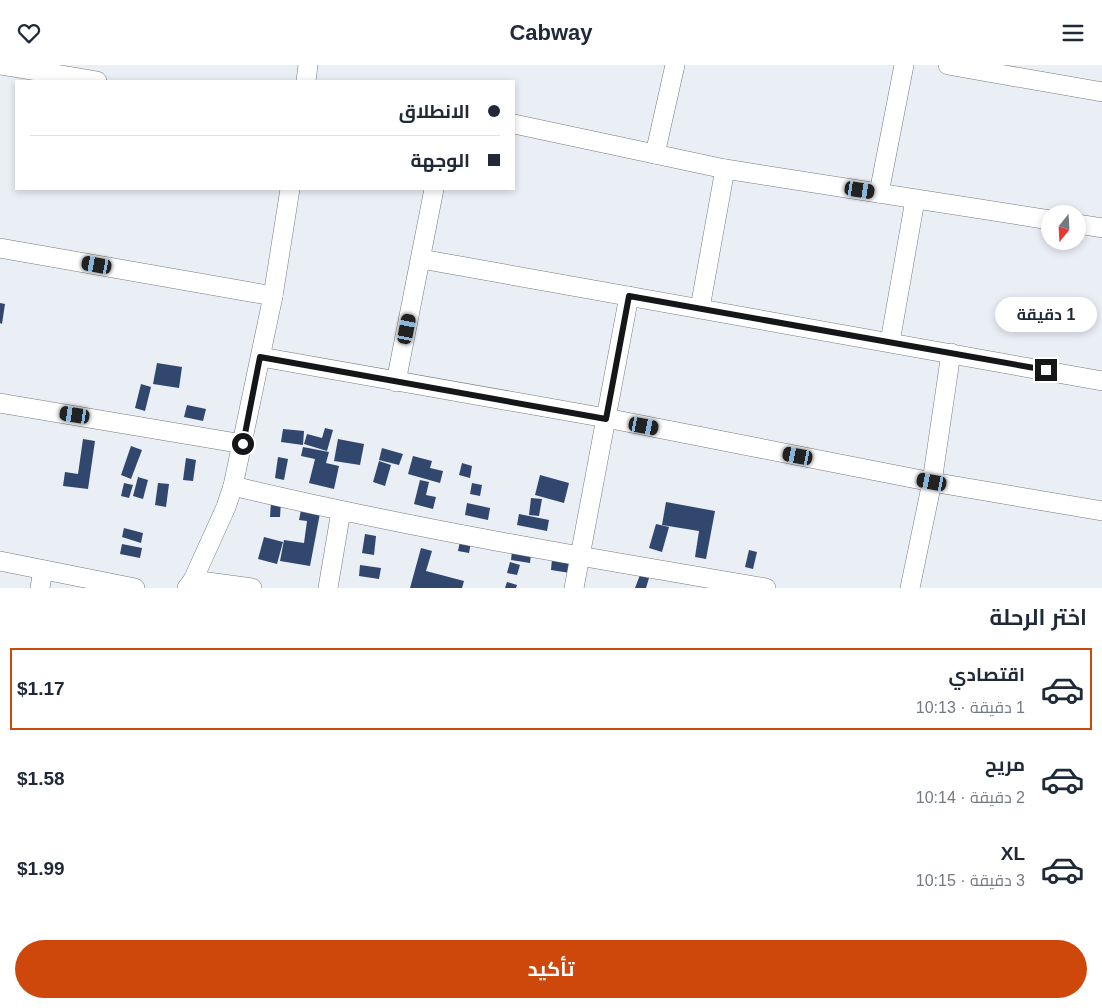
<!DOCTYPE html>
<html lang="ar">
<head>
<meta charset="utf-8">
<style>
	:root { --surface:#fff; --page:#f6f6f7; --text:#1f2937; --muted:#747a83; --line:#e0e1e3; --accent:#ce480c }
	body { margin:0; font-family:Arial,Cairo,sans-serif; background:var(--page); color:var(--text); direction:rtl; height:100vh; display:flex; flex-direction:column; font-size:19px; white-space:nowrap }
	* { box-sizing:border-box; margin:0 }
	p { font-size:16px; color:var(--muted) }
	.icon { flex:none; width:28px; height:28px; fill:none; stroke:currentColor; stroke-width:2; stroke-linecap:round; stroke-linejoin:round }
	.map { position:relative; height:523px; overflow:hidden; direction:ltr }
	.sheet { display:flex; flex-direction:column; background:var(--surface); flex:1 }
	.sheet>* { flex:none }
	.guide { position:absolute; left:15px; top:15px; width:500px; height:110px; border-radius:0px; box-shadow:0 2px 8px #0003; direction:rtl; display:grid; align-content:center; height:110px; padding:0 15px; background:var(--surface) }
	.needle { width:32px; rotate:198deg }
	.tools { position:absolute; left:1041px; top:140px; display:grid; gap:10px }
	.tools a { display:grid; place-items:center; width:45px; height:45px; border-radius:50%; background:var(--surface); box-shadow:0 2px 8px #0003; font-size:25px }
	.end { position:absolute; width:22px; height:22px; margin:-11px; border:6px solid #141618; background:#fff; box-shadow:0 0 0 2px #fff }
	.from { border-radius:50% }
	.bubble { position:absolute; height:35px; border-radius:18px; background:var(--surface); box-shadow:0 2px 8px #0003; font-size:16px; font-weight:700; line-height:35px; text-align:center; direction:rtl }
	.car { position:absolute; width:15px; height:30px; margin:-15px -8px; border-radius:6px; box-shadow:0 0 4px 1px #0007; background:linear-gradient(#222 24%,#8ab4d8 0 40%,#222 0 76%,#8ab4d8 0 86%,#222 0) }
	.guide b { display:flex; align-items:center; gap:18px; height:48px; font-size:19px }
	.guide b+b { border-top:1px solid var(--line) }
	.guide i { width:12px; height:12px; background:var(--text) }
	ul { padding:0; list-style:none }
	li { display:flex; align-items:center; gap:15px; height:82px; margin:0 10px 8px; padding:0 5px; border:2px solid transparent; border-radius:0px }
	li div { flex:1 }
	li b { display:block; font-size:19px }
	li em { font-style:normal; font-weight:700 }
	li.on { border-color:var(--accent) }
	li>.icon { width:45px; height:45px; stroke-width:1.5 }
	h2 { padding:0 15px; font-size:22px; line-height:60px }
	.action { display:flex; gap:10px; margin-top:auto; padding:10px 15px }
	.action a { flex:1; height:58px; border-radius:30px; background:var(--accent); color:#fff; font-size:20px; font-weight:700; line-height:58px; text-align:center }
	header { display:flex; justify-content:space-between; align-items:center; height:65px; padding:0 15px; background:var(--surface); font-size:22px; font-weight:700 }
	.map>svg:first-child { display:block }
</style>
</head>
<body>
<header><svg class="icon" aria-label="menu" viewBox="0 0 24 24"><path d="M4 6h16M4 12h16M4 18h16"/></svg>Cabway<svg class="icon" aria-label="heart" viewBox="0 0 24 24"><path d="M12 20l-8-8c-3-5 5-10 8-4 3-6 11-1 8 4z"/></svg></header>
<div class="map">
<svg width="1102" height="523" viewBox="0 0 1102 523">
	<rect width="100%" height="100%" fill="#eaeef5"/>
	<g fill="#32476d">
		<path d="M0,238L5,239L2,259L0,258Z"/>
		<path d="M157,298L182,302L179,323L153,319Z"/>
		<path d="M141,319L151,322L145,346L135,343Z"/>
		<path d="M187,340L206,344L203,356L184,352Z"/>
		<path d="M325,363L333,365L327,386L304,379L307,369L322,373Z"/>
		<path d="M283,364L304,366L303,380L281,377Z"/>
		<path d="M83,374L95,376L88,424L63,421L65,407L78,409Z"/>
		<path d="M338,374L364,379L360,400L334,396Z"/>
		<path d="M131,381L142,385L131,414L121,410Z"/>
		<path d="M303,382L329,387L326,398L339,401L334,424L309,418L315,394L301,391Z"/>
		<path d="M382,383L403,389L399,400L379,395Z"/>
		<path d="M413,391L432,396L430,403L443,406L440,418L408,409Z"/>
		<path d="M278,392L288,394L284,415L275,413Z"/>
		<path d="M186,393L196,395L193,416L183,415Z"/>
		<path d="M379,396L391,400L385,421L373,417Z"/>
		<path d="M462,398L472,401L470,413L459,410Z"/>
		<path d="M540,410L569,418L564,438L535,430Z"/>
		<path d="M138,412L148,415L143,434L133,431Z"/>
		<path d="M420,415L429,417L426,430L436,432L433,444L414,439Z"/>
		<path d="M124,418L133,420L129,433L121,431Z"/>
		<path d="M158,418L169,419L166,442L155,440Z"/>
		<path d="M472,418L482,420L480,431L470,429Z"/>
		<path d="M531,433L542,434L539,451L529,450Z"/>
		<path d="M271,437H281L280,452H270Z"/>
		<path d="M666,437L715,446L706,494L695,492L699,466L662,460Z"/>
		<path d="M467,438L490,443L488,455L465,450Z"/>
		<path d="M302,440L321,443L310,501L280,496L284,475L304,478L307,456L299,455Z"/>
		<path d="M519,449L549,455L547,466L517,460Z"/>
		<path d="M656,459L669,462L662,487L649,483Z"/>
		<path d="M124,463L143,468L141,478L122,472Z"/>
		<path d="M365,469L376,471L374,490L362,488Z"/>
		<path d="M264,472L283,477L277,499L258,494Z"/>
		<path d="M460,476L471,477L469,488L458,486Z"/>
		<path d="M122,479L142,483L140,493L120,489Z"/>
		<path d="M421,483L432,486L426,506L464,516L462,523H410Z"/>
		<path d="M749,485L757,487L753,504L745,502Z"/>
		<path d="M512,486L531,489L530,498L511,495Z"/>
		<path d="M552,494L572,496L570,508L551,505Z"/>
		<path d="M510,497L520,500L517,510L507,508Z"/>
		<path d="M360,500L381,503L379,514L359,511Z"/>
		<path d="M640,510L649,513L646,523H635Z"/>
		<path d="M507,517L517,520L516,523H505Z"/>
	</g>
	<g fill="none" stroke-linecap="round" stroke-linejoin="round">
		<g stroke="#777a80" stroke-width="20">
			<g id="street">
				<path d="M1,0L97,16"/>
				<path d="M948,0L1102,27"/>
				<path d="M306,16L308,0"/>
				<path d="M514,59L725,104L1050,155"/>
				<path d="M655,89L675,0"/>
				<path d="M879,128L904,0"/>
				<path d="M1078,159L1102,163"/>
				<path d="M0,183L273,231"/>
				<path d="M421,194L1102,316"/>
				<path d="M700,243L725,104"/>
				<path d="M890,277L915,135"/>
				<path d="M261,292L606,353L932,417L1102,446"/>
				<path d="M396,317L434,124"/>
				<path d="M0,338L243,379"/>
				<path d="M233,421C409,463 588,493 766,523"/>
				<path d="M0,496L135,523"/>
				<path d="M193,515L252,523"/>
				<path d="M40,523L43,505"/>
				<path d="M187,523L193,515L226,442L233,421L273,231L290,124"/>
				<path d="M328,523L341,446"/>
				<path d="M574,523L629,231"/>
				<path d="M910,523L932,417L951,288"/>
			</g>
		</g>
		<use href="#street" stroke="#fff" stroke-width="19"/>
	</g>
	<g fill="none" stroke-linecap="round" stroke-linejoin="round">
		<path stroke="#141618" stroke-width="6" d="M243,379L260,292L606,354L629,231L1046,305"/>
	</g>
</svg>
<div class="tools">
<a><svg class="needle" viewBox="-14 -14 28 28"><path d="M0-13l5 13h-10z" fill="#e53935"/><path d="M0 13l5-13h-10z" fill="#747a83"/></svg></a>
</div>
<i class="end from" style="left:243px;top:379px"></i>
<i class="end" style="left:1046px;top:305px"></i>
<div class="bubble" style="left:995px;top:232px;width:102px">1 دقيقة</div>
<i class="car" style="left:860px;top:125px;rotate:99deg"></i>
<i class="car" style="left:97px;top:200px;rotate:280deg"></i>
<i class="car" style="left:407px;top:264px;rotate:11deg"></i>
<i class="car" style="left:75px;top:350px;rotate:279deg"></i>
<i class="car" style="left:644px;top:361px;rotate:101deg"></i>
<i class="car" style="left:798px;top:391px;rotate:281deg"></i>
<i class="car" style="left:932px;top:417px;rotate:281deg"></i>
<div class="guide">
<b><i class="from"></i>الانطلاق</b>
<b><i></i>الوجهة</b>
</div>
</div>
<section class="sheet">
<h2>اختر الرحلة</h2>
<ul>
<li class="on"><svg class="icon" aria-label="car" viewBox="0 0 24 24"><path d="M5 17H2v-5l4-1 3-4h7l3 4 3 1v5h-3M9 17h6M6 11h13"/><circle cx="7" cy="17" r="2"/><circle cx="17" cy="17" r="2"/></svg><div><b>اقتصادي</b><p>1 دقيقة · 10:13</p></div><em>$1.17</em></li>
<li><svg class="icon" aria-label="car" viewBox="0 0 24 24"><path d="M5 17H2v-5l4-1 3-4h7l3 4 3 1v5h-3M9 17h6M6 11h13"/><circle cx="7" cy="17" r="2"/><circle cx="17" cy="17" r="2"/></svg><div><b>مريح</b><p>2 دقيقة · 10:14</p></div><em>$1.58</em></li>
<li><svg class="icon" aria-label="car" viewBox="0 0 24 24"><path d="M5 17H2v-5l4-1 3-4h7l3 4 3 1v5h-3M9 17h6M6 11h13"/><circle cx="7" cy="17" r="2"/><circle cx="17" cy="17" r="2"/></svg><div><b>XL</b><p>3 دقيقة · 10:15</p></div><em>$1.99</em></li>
</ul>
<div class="action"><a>تأكيد</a></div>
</section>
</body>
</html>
